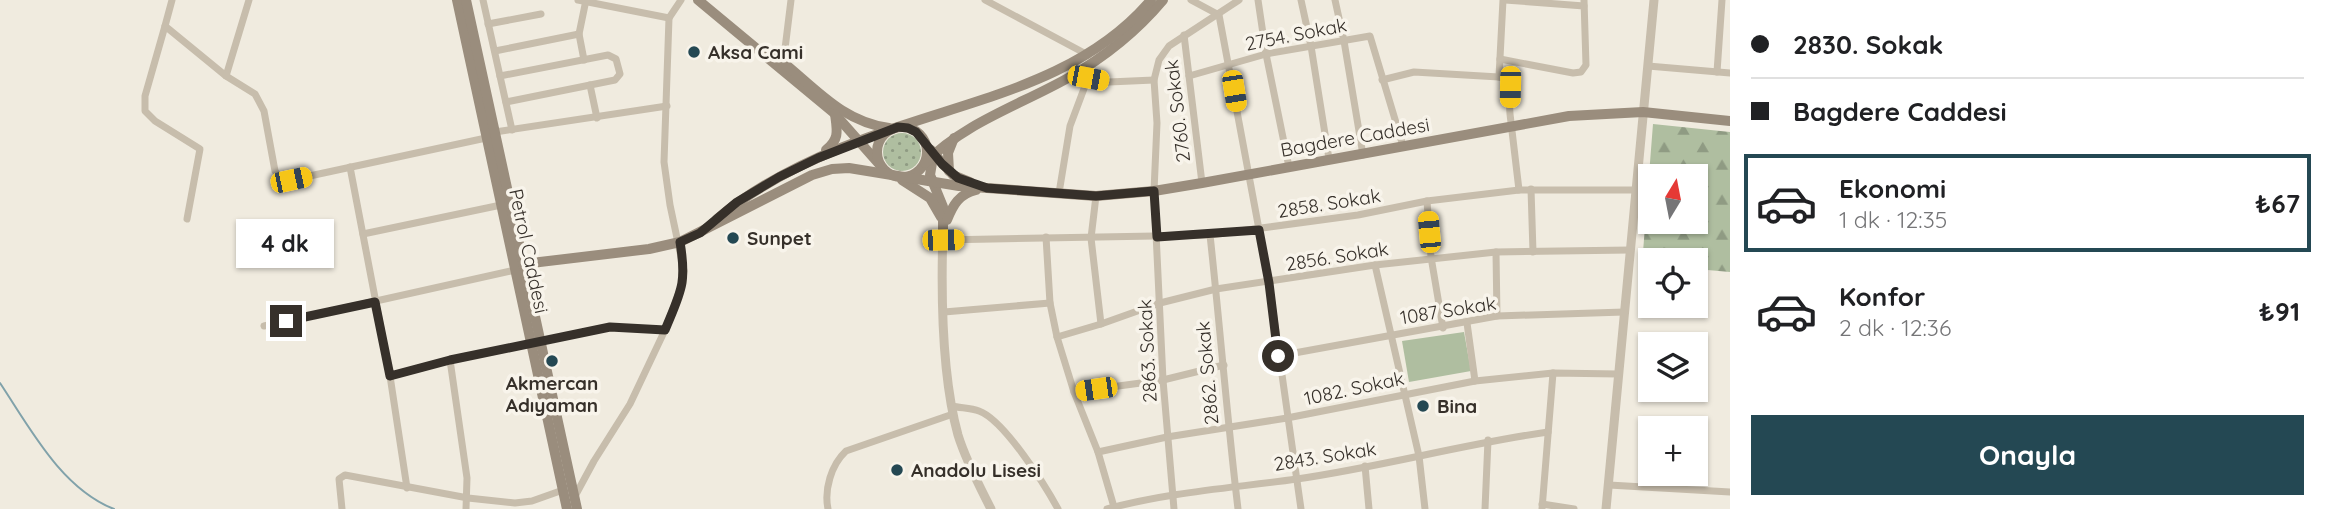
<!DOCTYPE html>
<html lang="tr">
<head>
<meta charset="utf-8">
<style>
	:root { --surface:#fff; --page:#f6f6f6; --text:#202124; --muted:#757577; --line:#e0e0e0; --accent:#244853 }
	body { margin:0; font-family:Quicksand,sans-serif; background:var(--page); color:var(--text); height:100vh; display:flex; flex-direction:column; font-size:26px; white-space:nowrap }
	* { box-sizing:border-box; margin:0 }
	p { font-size:23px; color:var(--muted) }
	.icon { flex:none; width:38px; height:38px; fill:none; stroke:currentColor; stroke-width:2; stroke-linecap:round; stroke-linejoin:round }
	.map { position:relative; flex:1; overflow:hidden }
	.side { display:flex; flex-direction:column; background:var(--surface); width:595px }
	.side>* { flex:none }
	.top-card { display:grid; align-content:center; height:154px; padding:0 21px; background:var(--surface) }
	.needle { width:46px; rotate:10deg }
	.buttons { position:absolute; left:1638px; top:164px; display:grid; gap:14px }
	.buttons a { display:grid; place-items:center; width:70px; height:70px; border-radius:0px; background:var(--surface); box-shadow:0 2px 5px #0004; font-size:35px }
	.end { position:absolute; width:32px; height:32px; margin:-16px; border:9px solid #36302a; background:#fff; box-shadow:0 0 0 4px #fff }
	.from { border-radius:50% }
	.bubble { position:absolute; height:49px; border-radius:0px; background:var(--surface); box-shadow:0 2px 5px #0004; font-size:23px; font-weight:800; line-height:49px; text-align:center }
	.car { position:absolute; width:21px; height:42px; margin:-21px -10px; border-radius:9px; box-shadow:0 0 5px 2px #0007; background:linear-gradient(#f5c518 24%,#345 0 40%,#f5c518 0 76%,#345 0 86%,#f5c518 0) }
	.top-card b { display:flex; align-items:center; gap:24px; height:66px; font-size:26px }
	.top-card b+b { border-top:2px solid var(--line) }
	.top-card i { width:18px; height:18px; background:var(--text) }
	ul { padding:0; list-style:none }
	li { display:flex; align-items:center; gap:21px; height:98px; margin:0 14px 10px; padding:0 7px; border:4px solid transparent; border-radius:0px }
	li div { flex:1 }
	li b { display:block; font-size:26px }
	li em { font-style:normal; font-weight:800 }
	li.selected { border-color:var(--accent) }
	li>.icon { width:63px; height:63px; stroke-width:1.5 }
	.action { display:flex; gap:14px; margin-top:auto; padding:14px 21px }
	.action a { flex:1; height:80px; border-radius:0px; background:var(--accent); color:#fff; font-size:28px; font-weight:800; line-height:80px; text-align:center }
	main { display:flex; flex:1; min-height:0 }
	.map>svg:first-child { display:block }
</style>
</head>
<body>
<main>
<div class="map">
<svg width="1730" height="509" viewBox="0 0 1730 509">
	<defs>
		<pattern id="grass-dots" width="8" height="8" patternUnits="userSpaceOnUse" patternTransform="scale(1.75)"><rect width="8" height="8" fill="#afbea0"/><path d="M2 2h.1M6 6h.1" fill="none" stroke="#8f9b83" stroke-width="1.8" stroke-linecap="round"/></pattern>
		<pattern id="forest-firs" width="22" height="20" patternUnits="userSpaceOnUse" patternTransform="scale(1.75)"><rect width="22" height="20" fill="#afbea0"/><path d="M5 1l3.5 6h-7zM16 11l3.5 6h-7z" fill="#8f9b83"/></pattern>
	</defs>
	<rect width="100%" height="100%" fill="#f0ebdf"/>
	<circle fill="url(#grass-dots)" cx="902" cy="152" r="19"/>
	<path fill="url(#forest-firs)" fill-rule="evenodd" d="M1653,124L1730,132V272L1696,269V261H1650V266L1642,265ZM1650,177H1696V222H1650Z"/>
	<path fill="#afbea0" d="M1464,332L1471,371L1409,382L1402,341Z"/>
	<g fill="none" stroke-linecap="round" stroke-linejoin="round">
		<path stroke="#81a2aa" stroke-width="2" d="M0,383C30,428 61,488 114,509"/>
		<g stroke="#c7bdac" stroke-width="7">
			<path d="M172,0L165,26L226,76L255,94L264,111L275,171L281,178L291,180L486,138"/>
			<path d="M483,0L512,130"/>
			<path d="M578,0L669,18L681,0"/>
			<path d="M985,0L1088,55"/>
			<path d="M1191,0L1219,15L1269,283L1301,509"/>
			<path d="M1258,0L1266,54L1289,167"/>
			<path d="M1301,0L1311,46L1329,159"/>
			<path d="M1335,0L1344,41L1363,155"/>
			<path d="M1505,0L1584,6"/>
			<path d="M488,24L541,14"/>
			<path d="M165,26L145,96V111L155,121L200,149L187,219"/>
			<path d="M1184,35L1202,183"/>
			<path d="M495,51L579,34"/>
			<path d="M1500,59L1573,73L1581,72L1586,65L1584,0"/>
			<path d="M584,60L579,34L586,0"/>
			<path d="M783,65L791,0"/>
			<path d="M1648,66L1730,73"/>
			<path d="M1717,72L1722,0"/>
			<path d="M226,76L249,0"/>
			<path d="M500,76L608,55L616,59L620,74L615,80L506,102"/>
			<path d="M1189,76L1266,54L1370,36L1403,146"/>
			<path d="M1499,77L1503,0"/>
			<path d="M1382,80L1414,72L1499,77L1508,80L1510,114L1519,190"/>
			<path d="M590,85L597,118"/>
			<path d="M495,132L667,106"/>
			<path d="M350,167L390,376L407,488"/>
			<path d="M1531,189L1533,252"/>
			<path d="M1059,193L1070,126L1088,78L1109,82L1154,80"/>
			<path d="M1096,196L1091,238L1101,324"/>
			<path d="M1427,201L1431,257L1443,328"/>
			<path d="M363,234L501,205"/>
			<path d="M1210,235C1220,326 1227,418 1238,509"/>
			<path d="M1046,237L1050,303L1057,337L1074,392L1098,452L1114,507"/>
			<path d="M942,240L1210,235L1358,215L1427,201L1519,190H1636"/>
			<path d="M1496,252L1497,316"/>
			<path d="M1375,265L1419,456L1425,509"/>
			<path d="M944,312L1050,303"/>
			<path d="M1467,323L1475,381"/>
			<path d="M264,326L515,270"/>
			<path d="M1057,337L1101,324L1160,303L1216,289L1375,265L1496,252L1630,250"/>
			<path d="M1278,356L1497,316L1624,312"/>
			<path d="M450,360L467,478L466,509"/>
			<path d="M390,376L450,360L610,327L665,330"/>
			<path d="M1074,392L1163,380L1224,365"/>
			<path d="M952,406C960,408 971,408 979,411C1004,420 1045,485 1058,509"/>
			<path d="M1098,452L1167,437L1287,418L1475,381L1553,373L1618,374"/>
			<path d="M1365,466L1369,509"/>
			<path d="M1609,485L1730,492"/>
			<path d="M574,498L594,461L630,404L665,330L683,282L684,271L670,205L664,162L669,18"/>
			<path d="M1542,504L1574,509"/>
			<path d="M342,509L339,479L345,475L468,498L515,503L532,501L563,490"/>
			<path d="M828,509C824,490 831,465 846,451L953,414"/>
			<path d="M1107,509C1169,492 1233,488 1297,479C1381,467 1463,444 1548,432"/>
			<path d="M1174,509L1163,380L1154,191L1157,123L1154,80L1159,60L1169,46L1239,0"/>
			<path d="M1485,509L1488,440"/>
			<path d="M1542,509L1553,373"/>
		</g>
		<g stroke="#c7bdac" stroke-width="9">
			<path d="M943,230C941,290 942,377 958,435C966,461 979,485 991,509"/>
			<path d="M1606,509L1654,0"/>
		</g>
		<g stroke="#9a8d7d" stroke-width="10">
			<path d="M457,0L567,509"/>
			<path d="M466,0L577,509"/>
			<path d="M698,0L834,113L880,165"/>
			<path d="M773,56L784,63C818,91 844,122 889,128"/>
			<circle cx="902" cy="152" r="25"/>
			<path d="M826,150C840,139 837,130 835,114"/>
			<path d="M931,150L953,175L970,182"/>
			<path d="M933,157L930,175L943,207V230"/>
			<path d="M925,163C964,123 1020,105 1068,78C1103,58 1137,31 1163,0"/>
			<path d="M949,171L948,153L954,138"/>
			<path d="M902,180L930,198L941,217"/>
			<path d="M717,219C767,177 830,150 892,129C984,97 1085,78 1151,0"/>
			<path d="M947,220C953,205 959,194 976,190"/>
			<path d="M523,264L649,249L680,242L812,175L832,169L849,168L959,186L1096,196L1154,191L1202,183L1569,116L1643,112L1730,121"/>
		</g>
	</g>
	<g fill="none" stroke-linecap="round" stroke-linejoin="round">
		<path stroke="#36302a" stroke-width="9" d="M286,321L375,302L390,376L450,360L610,327L665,330C681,291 687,284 680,242L700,233L737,202L779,177L818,158L898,127L908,128L916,132L942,164L958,178L987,188L1096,196L1154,191L1157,237L1259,230L1269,283L1278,356"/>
	</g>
	<g fill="#244853" stroke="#f8f4eb" stroke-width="2.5">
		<circle cx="694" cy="52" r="7"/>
		<circle cx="733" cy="238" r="7"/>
		<circle cx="552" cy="361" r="7"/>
		<circle cx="1423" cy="406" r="7"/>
		<circle cx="897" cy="470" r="7"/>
	</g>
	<g text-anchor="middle" stroke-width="7" stroke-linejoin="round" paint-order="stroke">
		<g font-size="19" fill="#36302a" stroke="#f8f4eb">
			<text transform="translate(1296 34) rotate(-11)" y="7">2754. Sokak</text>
			<text transform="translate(1177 111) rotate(-97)" y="7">2760. Sokak</text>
			<text transform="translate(1355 137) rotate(-10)" y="7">Bagdere Caddesi</text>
			<text transform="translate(1329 203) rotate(-9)" y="7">2858. Sokak</text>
			<text transform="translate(529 251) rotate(78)" y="7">Petrol Caddesi</text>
			<text transform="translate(1337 256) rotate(-9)" y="7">2856. Sokak</text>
			<text transform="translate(1448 310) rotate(-9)" y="7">1087 Sokak</text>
			<text transform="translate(1147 351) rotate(-93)" y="7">2863. Sokak</text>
			<text transform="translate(1207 373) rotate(-95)" y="7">2862. Sokak</text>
			<text transform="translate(1354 388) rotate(-12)" y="7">1082. Sokak</text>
			<text transform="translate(1325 456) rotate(-9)" y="7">2843. Sokak</text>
		</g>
		<g font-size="19" font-weight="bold" fill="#36302a" stroke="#f8f4eb" text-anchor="start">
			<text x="708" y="59">Aksa Cami</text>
			<text x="747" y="245">Sunpet</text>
			<text x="552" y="390" text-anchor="middle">Akmercan<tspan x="552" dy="22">Adıyaman</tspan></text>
			<text x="1437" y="413">Bina</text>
			<text x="911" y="477">Anadolu Lisesi</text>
		</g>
	</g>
</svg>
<div class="buttons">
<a><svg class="needle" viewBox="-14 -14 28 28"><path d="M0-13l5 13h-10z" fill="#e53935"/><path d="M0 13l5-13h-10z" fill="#757577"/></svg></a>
<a><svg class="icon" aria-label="locate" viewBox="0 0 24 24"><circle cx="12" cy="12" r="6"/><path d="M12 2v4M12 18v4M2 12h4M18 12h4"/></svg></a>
<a><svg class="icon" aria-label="layers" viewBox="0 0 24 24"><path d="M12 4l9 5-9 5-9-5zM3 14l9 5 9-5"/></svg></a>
<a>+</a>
</div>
<i class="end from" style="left:1278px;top:356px"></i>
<i class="end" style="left:286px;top:321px"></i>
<div class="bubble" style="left:236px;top:219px;width:98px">4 dk</div>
<i class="car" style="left:1088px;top:78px;rotate:101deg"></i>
<i class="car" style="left:1510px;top:87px;rotate:181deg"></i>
<i class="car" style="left:1234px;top:91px;rotate:171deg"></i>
<i class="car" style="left:291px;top:180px;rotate:78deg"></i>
<i class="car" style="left:1429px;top:232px;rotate:355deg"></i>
<i class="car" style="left:943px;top:240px;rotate:89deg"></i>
<i class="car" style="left:1096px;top:389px;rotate:262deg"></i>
</div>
<section class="side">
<div class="top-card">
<b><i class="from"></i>2830. Sokak</b>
<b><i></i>Bagdere Caddesi</b>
</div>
<ul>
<li class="selected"><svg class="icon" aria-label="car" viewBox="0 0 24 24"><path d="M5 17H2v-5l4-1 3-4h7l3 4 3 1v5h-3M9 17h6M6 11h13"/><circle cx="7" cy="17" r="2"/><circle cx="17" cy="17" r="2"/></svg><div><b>Ekonomi</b><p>1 dk · 12:35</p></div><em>₺67</em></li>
<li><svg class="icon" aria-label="car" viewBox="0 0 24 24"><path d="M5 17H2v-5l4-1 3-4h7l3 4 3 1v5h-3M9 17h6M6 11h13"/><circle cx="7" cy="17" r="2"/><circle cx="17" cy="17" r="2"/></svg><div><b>Konfor</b><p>2 dk · 12:36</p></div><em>₺91</em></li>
</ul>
<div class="action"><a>Onayla</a></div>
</section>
</main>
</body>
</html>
